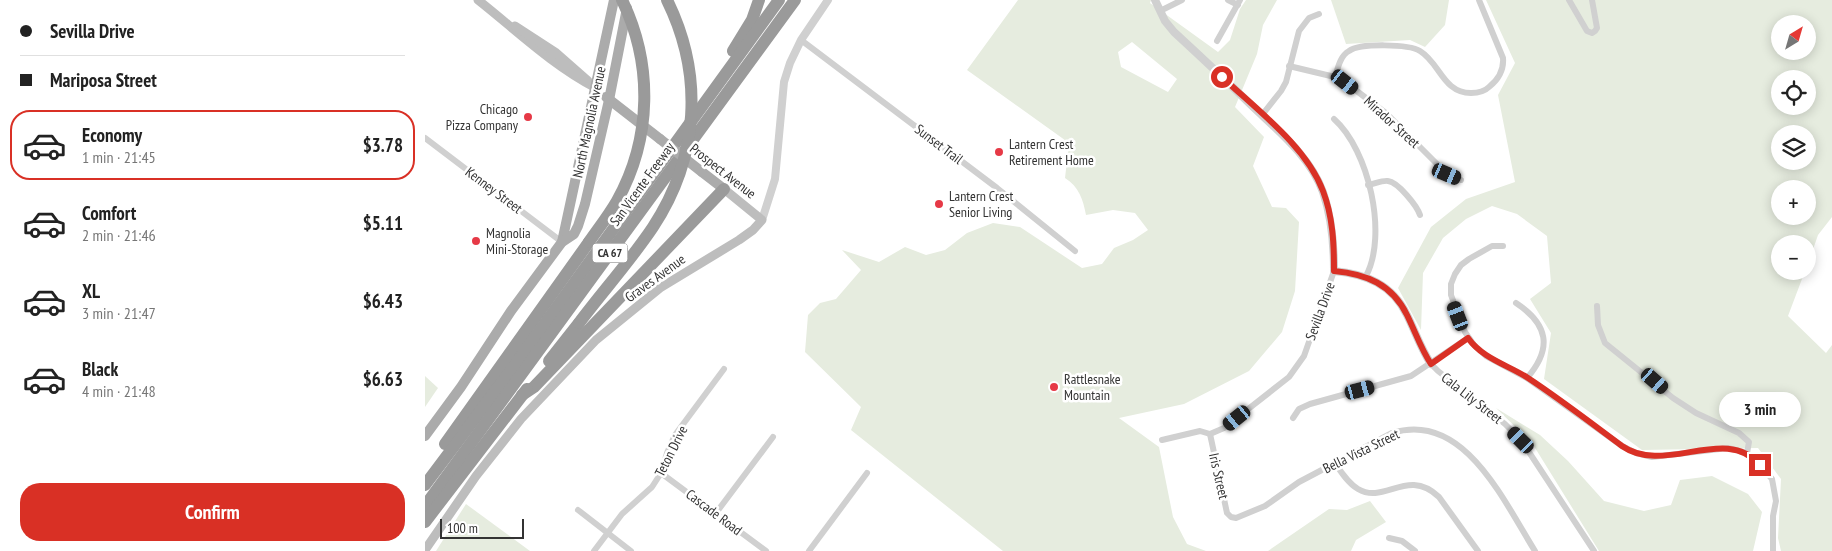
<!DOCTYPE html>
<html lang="en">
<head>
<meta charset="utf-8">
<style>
	:root { --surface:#fff; --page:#f2f2f2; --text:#222; --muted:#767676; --line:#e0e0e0; --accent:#d93025 }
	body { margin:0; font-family:"PT Sans Narrow",sans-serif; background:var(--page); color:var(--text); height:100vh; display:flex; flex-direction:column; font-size:19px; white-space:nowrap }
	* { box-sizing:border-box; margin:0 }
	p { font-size:16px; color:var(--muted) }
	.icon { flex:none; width:28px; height:28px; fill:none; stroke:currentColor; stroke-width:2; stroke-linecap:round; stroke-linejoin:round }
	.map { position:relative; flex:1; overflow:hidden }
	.panel { display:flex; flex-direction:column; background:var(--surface); width:425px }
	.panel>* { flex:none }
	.banner { display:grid; align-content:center; height:110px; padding:0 20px; background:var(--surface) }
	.needle { width:32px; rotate:37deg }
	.tools { position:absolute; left:1346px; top:15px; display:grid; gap:10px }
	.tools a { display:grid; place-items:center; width:45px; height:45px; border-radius:50%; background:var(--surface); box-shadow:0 2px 12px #0003; font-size:25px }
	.scale { position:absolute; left:15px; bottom:12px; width:84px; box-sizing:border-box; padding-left:5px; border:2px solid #333; border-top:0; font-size:14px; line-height:18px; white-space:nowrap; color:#333; -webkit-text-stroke:4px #fff; paint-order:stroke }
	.end { position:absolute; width:22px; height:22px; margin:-11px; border:6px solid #d93025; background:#fff; box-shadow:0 0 0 2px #fff }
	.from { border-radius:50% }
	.bubble { position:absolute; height:35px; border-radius:18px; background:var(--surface); box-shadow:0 2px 12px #0003; font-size:16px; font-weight:600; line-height:35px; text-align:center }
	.car { position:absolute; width:15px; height:30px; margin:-15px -8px; border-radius:6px; box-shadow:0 0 4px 1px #0007; background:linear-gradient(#222 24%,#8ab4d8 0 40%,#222 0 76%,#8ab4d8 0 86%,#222 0) }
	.banner b { display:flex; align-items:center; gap:18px; height:48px; font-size:19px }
	.banner b+b { border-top:1px solid var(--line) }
	.banner i { width:12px; height:12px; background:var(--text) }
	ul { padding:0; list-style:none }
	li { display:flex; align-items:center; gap:15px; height:70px; margin:0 10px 8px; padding:0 10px; border:2px solid transparent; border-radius:20px }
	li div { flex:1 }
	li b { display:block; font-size:19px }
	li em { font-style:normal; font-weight:600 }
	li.active { border-color:var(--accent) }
	li>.icon { width:45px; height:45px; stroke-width:1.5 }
	.cta { display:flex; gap:10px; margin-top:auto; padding:10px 20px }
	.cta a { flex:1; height:58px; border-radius:20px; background:var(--accent); color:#fff; font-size:20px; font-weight:600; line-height:58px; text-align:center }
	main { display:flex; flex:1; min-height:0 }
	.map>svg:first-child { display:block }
</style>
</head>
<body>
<main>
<section class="panel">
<div class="banner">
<b><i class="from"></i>Sevilla Drive</b>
<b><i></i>Mariposa Street</b>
</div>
<ul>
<li class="active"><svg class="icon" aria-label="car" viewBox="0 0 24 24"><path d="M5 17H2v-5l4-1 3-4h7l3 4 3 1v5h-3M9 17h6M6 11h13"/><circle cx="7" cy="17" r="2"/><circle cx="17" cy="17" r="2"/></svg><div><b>Economy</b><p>1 min · 21:45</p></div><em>$3.78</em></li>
<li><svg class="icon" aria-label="car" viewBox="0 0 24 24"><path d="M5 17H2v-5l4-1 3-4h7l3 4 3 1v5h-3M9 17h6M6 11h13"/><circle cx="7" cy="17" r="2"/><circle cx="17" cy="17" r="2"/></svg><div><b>Comfort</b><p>2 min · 21:46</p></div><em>$5.11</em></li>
<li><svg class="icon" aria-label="car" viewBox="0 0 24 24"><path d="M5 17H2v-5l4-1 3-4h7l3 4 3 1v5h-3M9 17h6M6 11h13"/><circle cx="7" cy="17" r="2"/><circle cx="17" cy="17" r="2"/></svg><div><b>XL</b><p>3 min · 21:47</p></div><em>$6.43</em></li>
<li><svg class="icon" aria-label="car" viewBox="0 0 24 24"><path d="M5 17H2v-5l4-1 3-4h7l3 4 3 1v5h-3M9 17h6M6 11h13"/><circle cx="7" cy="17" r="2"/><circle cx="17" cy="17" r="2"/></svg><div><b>Black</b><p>4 min · 21:48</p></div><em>$6.63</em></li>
</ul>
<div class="cta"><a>Confirm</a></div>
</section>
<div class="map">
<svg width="1407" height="551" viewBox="0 0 1407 551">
	<rect width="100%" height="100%" fill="#fff"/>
	<g fill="#e6ecdf" fill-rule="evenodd">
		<path d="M593,0H726L725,3L793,52L805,40L815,9L821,0H852L838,25L832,54L810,107L839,137L828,166L847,207L861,208L874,222L870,291L857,332L824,371L759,404L694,418L734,447L748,517L762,544L781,551H578L426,430L436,407L380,352L383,315L395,303L411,299L436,270L417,250L454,262L480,247L501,255L520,250L542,233L568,223L595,227L657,268L677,264L689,248L708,240L723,230L710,213L688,210L661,215C658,199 654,187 640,178L644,143L542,70ZM707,42L752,79L743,92L696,67L693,52Z"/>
		<path d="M906,0H1024L1020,25L1000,47L985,40L921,44Z"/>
		<path d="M1061,0H1407V217L1393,235L1383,264L1382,244H1355V271H1380L1363,316L1401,353L1407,345V551H1356L1353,538L1356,479L1333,448L1217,450L1119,379L1126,333L1105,299L1126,283L1122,236L1092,214L1067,206L1041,219L1018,238L998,273L996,330L973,288L1006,227L1041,199L1090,182L1073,95L1090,63ZM1355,24H1382V51H1355ZM1355,79H1382V106H1355ZM1355,134H1382V161H1355ZM1355,189H1382V216H1355Z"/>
		<path d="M0,376L13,388L0,407Z"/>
		<path d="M1071,408L1115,435L1143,461L1179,501L1219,511L1246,505L1255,480L1287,476L1323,494L1337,512L1328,551H1174L1107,443Z"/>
		<path d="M945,501L961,522L931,540L926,551H843L904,509L922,510Z"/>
		<path d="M41,504L105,551H11Z"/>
	</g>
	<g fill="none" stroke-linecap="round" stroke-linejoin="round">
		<g stroke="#d0d0d0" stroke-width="6">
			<path d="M803,0L813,5"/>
			<path d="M1144,0L1162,31L1167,33L1170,31L1172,28L1167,0"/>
			<path d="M735,11L757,0"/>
			<path d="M376,40L572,188L650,251"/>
			<path d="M792,41L815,0"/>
			<path d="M864,66L910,77L920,82L962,114L1022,174L1036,180"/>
			<path d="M910,77C913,68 915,56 924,51C935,43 984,44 995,51C1015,63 1018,93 1046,93C1053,93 1059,92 1064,87C1074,79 1079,70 1078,58L1054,0"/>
			<path d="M837,115L856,91L861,82L874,31L884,18L894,14"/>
			<path d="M909,119C944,150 963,235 941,276"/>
			<path d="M0,138L137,242"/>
			<path d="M943,185C949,184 958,180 963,181C973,182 992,206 995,215"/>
			<path d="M1078,246H1067L1044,259L1036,265L1030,274L1026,284V295L1040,332L1049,345L1061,356L1102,378L1197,446L1211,453L1227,457L1303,448L1322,453L1331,460L1347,479L1351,501L1348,516V551"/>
			<path d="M1091,303C1123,324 1128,348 1102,378"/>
			<path d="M1172,306L1173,325L1180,343L1248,398L1271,413L1314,433L1324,442L1322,453"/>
			<path d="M1006,364L1013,371L1080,424L1096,440L1169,551"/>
			<path d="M868,418L874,409L885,404L986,376L1043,338"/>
			<path d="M785,434L802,513L806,517L811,518L840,506L874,482L967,433C1039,410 1079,502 1110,551"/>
			<path d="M785,434L799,428L864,377L879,356L909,271"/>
			<path d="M737,440L775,431L785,434"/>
			<path d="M910,463C916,472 923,483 933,489C960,505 982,467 1014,497L1053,551"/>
			<path d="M236,473L341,551"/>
			<path d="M153,510L206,551"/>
			<path d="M291,513L348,437"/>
			<path d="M964,538L977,541L990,551"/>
			<path d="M169,551L197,514L227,487L236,473L242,453L250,435L299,369"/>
			<path d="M384,551L442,473"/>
		</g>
		<g stroke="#d0d0d0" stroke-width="8">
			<path d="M730,0L740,21L749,32C775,56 801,80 826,105C853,131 885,156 898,192C907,218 909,244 909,271C941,274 967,284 982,315C990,331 996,349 1006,364"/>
			<path d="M337,220L350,179L359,82L365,63L376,40L403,0"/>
		</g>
		<g stroke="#bdbdbd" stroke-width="9">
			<path d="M53,0C91,30 127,65 171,88"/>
			<path d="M90,26L130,52L163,81"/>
			<path d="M0,550L51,476L96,419L171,340L235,288L314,240L328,230L337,220L299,189"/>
		</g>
		<g stroke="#ababab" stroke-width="10">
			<path d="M181,97L235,139"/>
			<path d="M277,172L299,189"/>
			<path d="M137,242L189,0"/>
			<path d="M0,436L36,387L86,311L137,242L149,234L153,226L160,204L184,100L202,8"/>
		</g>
		<g stroke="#9a9a9a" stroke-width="12">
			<path d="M308,51L327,20L334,0"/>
			<path d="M124,361L154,323"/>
			<path d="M97,395L109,387L299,189"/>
			<path d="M20,444L164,242"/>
			<path d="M0,485L84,373L354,0"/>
			<path d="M0,506L370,0"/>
			<path d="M0,522L102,389"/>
		</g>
		<path stroke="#ababab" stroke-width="10" d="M235,139L277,172"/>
		<g stroke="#9a9a9a" stroke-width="12">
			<path d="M164,242C173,229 184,215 192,201C227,138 228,64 197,0"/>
			<path d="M154,323C178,291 206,260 228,227C274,157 279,75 242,0"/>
		</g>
	</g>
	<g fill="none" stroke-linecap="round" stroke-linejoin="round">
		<path stroke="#d93025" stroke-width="6" d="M797,77C832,110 881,146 898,191C908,217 909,244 909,271C941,274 967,284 982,315C990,331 996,349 1006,364L1043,338C1058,359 1083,365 1103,378C1135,399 1166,423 1197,446C1240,476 1300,424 1335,465"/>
	</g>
	<g fill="#e63946" stroke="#fff" stroke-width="2">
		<circle cx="103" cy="117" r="5"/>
		<circle cx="574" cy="152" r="5"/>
		<circle cx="514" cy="204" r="5"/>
		<circle cx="51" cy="241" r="5"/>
		<circle cx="629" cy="387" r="5"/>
	</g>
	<g text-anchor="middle" stroke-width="5" stroke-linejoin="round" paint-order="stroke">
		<rect fill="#fff" stroke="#707070" stroke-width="1" x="167.5" y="243.5" width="35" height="19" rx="4"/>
		<g font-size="12" font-weight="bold" fill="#333">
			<text x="185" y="257">CA 67</text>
		</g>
		<g font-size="14" fill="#333" stroke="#fff" text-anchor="start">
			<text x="93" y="114" text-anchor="end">Chicago<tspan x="93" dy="16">Pizza Company</tspan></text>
			<text x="584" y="149">Lantern Crest<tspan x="584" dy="16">Retirement Home</tspan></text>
			<text x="524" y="201">Lantern Crest<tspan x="524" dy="16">Senior Living</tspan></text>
			<text x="61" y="238">Magnolia<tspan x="61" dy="16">Mini-Storage</tspan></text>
			<text x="639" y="384">Rattlesnake<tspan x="639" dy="16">Mountain</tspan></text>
		</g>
		<g font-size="14" fill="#333" stroke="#fff">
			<text transform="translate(164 122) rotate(-78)" y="5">North Magnolia Avenue</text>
			<text transform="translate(967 122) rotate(42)" y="5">Mirador Street</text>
			<text transform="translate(514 144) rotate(37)" y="5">Sunset Trail</text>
			<text transform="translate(298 171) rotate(38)" y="5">Prospect Avenue</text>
			<text transform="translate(217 184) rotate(-54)" y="5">San Vicente Freeway</text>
			<text transform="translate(69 190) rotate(37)" y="5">Kenney Street</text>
			<text transform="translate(230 278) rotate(-36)" y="5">Graves Avenue</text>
			<text transform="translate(895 311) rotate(-70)" y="5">Sevilla Drive</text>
			<text transform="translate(1047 398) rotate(38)" y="5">Cala Lily Street</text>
			<text transform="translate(246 451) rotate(-63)" y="5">Teton Drive</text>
			<text transform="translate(936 451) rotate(-26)" y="5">Bella Vista Street</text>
			<text transform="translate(794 476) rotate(77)" y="5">Iris Street</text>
			<text transform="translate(289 512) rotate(37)" y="5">Cascade Road</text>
		</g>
	</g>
</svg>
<div class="tools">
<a><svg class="needle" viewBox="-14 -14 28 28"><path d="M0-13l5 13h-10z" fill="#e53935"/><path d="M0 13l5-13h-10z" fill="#767676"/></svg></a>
<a><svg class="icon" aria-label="locate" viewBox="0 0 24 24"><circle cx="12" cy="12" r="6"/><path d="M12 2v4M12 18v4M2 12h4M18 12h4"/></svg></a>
<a><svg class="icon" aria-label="layers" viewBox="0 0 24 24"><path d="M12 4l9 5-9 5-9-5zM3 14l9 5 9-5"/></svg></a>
<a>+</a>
<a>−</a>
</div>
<div class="scale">100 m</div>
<i class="end from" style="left:797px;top:77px"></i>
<i class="end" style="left:1335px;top:465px"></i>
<div class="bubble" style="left:1294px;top:392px;width:82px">3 min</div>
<i class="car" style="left:920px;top:82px;rotate:128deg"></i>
<i class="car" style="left:1022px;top:174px;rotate:113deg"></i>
<i class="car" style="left:1033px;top:316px;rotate:339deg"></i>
<i class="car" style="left:1230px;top:381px;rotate:131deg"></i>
<i class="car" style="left:935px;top:390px;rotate:75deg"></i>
<i class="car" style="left:812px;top:418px;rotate:231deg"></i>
<i class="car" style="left:1096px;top:440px;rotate:315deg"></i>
</div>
</main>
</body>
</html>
